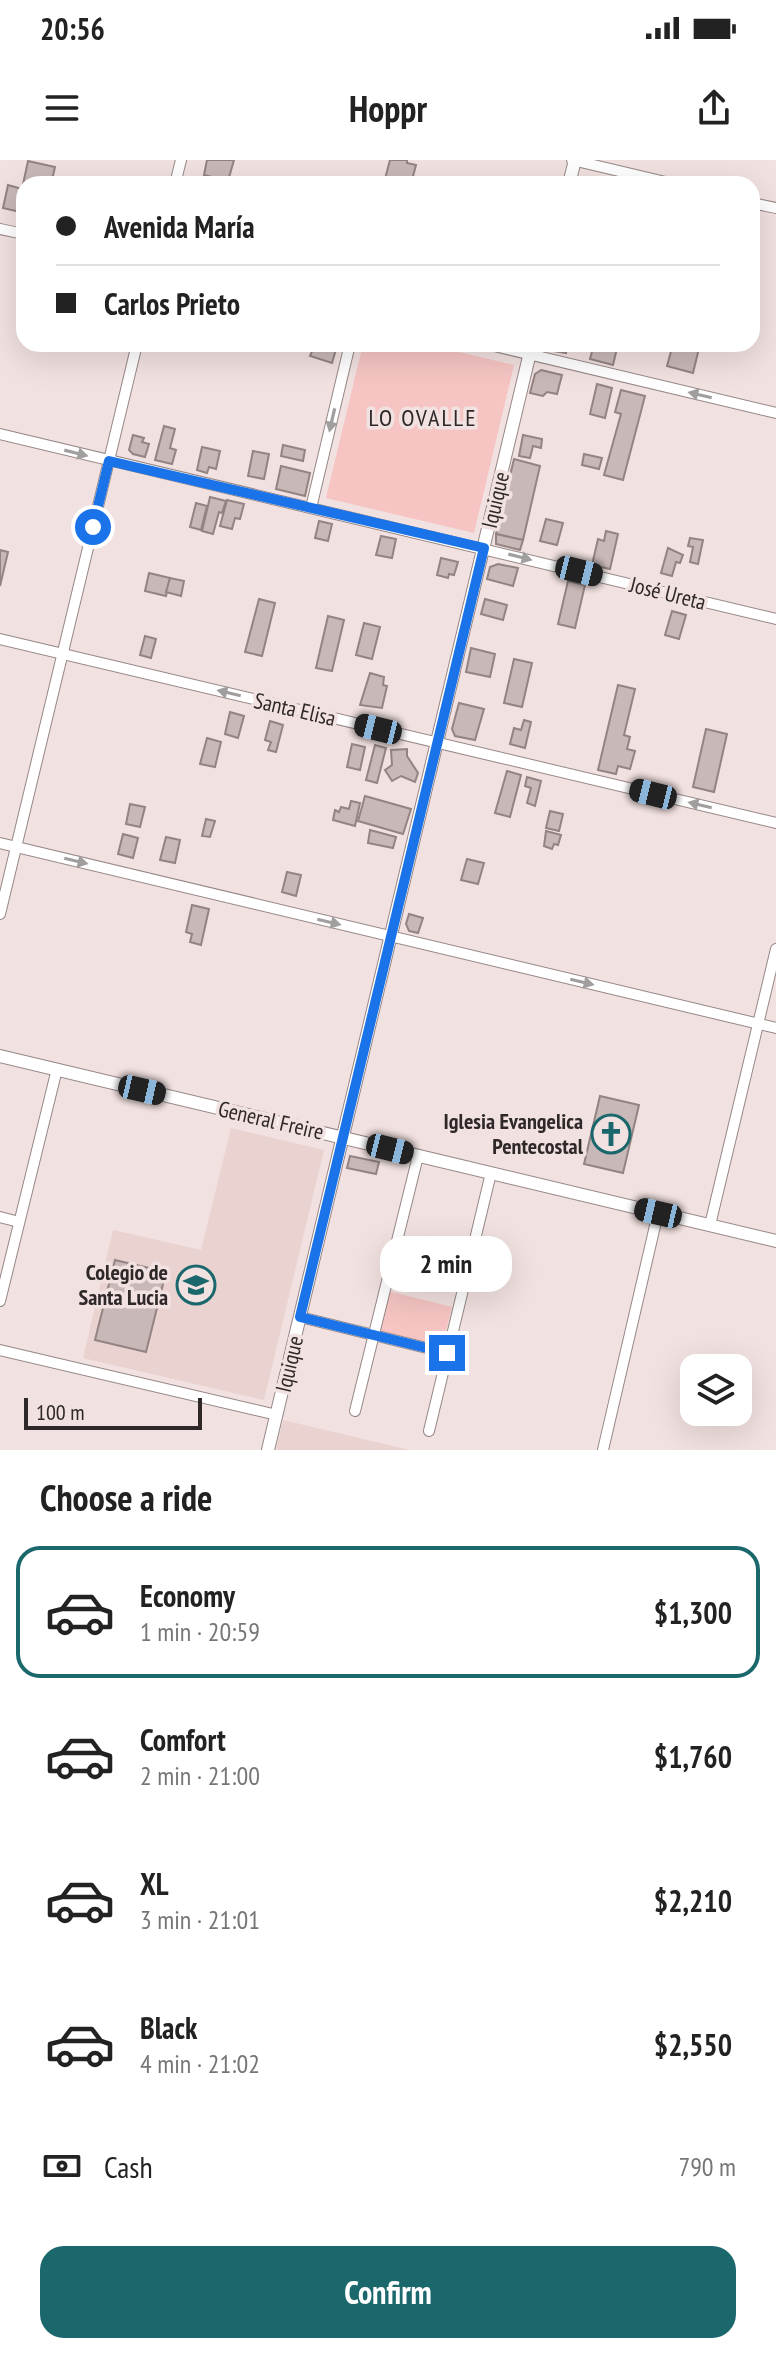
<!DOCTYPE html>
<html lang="en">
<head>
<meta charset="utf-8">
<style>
	:root { --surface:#fff; --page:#f6f6f6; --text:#222; --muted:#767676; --line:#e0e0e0; --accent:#1a676c }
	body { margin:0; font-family:"PT Sans Narrow",sans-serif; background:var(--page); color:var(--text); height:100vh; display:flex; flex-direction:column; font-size:30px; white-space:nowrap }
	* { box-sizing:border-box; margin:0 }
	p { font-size:26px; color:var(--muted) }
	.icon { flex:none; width:44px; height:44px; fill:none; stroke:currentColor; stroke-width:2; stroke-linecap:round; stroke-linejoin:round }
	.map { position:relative; height:1290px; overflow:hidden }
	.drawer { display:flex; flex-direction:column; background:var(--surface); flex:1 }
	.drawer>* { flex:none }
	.hud { position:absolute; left:16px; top:16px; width:744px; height:176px; border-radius:24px; box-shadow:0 8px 32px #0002; display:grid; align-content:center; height:176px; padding:0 40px; background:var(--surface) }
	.buttons { position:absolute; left:680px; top:1194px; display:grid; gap:16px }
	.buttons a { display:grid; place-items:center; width:72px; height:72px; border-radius:16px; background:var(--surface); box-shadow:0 8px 32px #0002; font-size:40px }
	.scale { position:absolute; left:24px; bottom:20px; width:178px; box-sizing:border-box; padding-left:8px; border:4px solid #2e2828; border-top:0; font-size:22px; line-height:28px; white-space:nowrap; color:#2e2828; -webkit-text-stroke:6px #f1e1e0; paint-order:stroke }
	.end { position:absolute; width:36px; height:36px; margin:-18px; border:10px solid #1a73e8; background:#fff; box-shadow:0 0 0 4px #fff }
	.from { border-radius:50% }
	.bubble { position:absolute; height:56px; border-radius:24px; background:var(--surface); box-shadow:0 8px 32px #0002; font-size:26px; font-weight:700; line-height:56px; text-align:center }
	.car { position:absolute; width:24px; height:48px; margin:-24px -12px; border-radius:10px; box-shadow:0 0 6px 2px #0007; background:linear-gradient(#222 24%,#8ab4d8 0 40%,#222 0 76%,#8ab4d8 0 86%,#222 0) }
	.hud b { display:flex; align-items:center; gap:28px; height:76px; font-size:30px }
	.hud b+b { border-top:2px solid var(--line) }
	.hud i { width:20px; height:20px; background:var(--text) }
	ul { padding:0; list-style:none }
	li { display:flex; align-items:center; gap:24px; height:132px; margin:0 16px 12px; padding:0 24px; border:4px solid transparent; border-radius:24px }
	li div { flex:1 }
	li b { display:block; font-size:30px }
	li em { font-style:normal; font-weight:700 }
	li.on { border-color:var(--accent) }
	li>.icon { width:72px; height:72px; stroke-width:1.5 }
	h2 { padding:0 40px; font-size:36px; line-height:96px }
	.pay { display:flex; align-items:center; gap:20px; height:88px; padding:0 40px; font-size:30px }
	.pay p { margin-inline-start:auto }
	.primary-button { display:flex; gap:16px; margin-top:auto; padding:16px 40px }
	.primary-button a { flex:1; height:92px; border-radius:24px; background:var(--accent); color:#fff; font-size:32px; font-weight:700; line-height:92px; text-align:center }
	.status { display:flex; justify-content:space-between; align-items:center; height:56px; padding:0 40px; background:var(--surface); direction:ltr }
	.status svg { height:22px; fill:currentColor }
	header { display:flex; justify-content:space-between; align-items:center; height:104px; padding:0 40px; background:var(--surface); font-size:36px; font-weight:700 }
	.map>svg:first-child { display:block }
</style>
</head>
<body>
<div class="status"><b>20:56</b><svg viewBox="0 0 49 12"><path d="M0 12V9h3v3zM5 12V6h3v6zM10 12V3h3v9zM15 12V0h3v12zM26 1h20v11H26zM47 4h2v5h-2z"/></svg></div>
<header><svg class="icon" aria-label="menu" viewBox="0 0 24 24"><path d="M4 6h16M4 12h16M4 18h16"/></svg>Hoppr<svg class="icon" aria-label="share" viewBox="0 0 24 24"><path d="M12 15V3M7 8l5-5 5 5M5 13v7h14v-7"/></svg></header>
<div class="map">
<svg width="776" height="1290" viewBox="0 0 776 1290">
	<rect width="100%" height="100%" fill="#f1e1e0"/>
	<g fill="#ead2d0">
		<path d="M231,968L324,990L264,1240L83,1198L113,1070L201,1090Z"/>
		<path d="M283,1260L410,1290H276Z"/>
	</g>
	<g fill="#f6c5c3">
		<path d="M363,184H425L514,205L474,373L326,338Z"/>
		<path d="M388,1131L452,1147L442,1187L378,1172Z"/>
	</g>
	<g fill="#c9b8b8" stroke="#938483" stroke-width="2">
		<path d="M207,0H234L228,21L204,15Z"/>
		<path d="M390,0H407V3L416,5L412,20L405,24L385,19Z"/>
		<path d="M28,1L55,7L51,24H24V53L3,48L8,25L22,29Z"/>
		<path d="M308,184L337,186L332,203L310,196L313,189L307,187Z"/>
		<path d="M544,184H573L572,189L567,188L566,193L548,190Z"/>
		<path d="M594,184H618L613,205L590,199Z"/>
		<path d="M673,184H700L693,213L667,206Z"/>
		<path d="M541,210L562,215L557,234L547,232L543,236L530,233L535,214Z"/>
		<path d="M597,224L612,228L605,258L590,254Z"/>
		<path d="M621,230L645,236L623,320L604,315L621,254L615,252Z"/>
		<path d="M164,266L175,269L170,288L176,290L172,304L155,300Z"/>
		<path d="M133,275L144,278L142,282L149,284L145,297L133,294L129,290Z"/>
		<path d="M523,275L542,279L541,288L533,286L530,298L519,296Z"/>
		<path d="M283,285L305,290L303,301L281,296Z"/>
		<path d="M202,287L220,291L216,309L209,307L207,313L197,310Z"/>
		<path d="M253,291L269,294L264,319L248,316Z"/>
		<path d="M584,294L602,298L599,309L582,305Z"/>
		<path d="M514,299L540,306L523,380L496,374Z"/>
		<path d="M281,306L310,313L305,336L276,329Z"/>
		<path d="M210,337L226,341L222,353L219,352L213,374L202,371Z"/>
		<path d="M227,340L244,344L240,359L235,358L232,369L220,366Z"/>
		<path d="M196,343L207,346L201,370L190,367Z"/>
		<path d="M546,359L563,363L557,385L540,381Z"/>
		<path d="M319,361L332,364L328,381L315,378Z"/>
		<path d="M606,371L618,374L610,409L592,405L598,379L604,381Z"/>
		<path d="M496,374L523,380L520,390L496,384Z"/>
		<path d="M381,376L396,379L392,398L376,395Z"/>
		<path d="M690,378L703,380L698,404L690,402L693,387L688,386Z"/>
		<path d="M668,388L683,395L680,403L676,402L672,416L661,413Z"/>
		<path d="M0,390L8,392L0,426Z"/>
		<path d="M441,398L458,402L454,415L449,414L448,418L437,415Z"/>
		<path d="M498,404L518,408L513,426L487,419L490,407Z"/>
		<path d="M149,413L170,418L166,436L145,431Z"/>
		<path d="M170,418L184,421L181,436L166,432Z"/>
		<path d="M568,421L585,425L575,468L558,464Z"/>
		<path d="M259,439L275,443L262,496L245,492Z"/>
		<path d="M485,439L507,445L503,460L481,454Z"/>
		<path d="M672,451L686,455L679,479L665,475Z"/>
		<path d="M328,456L344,460L332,511L316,508Z"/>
		<path d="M364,463L380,467L372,499L356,495Z"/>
		<path d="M145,476L156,479L151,498L140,495Z"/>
		<path d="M471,488L495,494L490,517L466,512Z"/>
		<path d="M514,499L532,503L522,547L504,543Z"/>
		<path d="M370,513L384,517L383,525L387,526L382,548L360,545Z"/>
		<path d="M618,525L635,529L624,575L630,577L627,589L635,591L630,609L618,606L616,614L598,610Z"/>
		<path d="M459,543L484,549L475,580L455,576L452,569Z"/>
		<path d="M230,552L244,556L238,578L225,574Z"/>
		<path d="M524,560L531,562L525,588L510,584L514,568L521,570Z"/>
		<path d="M270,561L283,565L276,592L268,590L271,582L265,580Z"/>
		<path d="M706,569L727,574L714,632L693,627Z"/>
		<path d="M207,578L221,582L215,607L200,604Z"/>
		<path d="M352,584L365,587L360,610L347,607Z"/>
		<path d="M375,585L386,588L377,623L366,620Z"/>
		<path d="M407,589V596L418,613L415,622L401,616L392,621L385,610L392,605L391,590Z"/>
		<path d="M507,611L521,615L510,657L495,653Z"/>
		<path d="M527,617L541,621L535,646L527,643L531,628L525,626Z"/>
		<path d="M365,636L411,649L403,674L358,661Z"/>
		<path d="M351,641L360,643L355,666L333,660L335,650L339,652L341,647L349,649Z"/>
		<path d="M130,644L145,647L140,667L126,664Z"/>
		<path d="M550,651L563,654L559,671L546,668Z"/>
		<path d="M206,659L215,661L210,677L202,676Z"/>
		<path d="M370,670L396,677L393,688L368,683Z"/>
		<path d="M546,671L561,675L558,685L554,684L552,689L544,686Z"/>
		<path d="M123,674L138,678L133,698L118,694Z"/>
		<path d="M166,677L180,680L175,703L160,700Z"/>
		<path d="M467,699L484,703L478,724L461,720Z"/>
		<path d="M287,712L301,715L296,736L282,732Z"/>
		<path d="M192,745L209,749L201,785L190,782L192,774L186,772Z"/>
		<path d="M409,754L423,758L418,773L409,771L406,764Z"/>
		<path d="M600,936L639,945L623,1013L584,1004Z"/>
		<path d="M350,996L379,1002L376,1014L347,1008Z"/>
		<path d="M115,1100L166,1112L146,1192L95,1180Z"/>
	</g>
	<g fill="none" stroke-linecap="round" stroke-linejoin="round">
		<g stroke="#968786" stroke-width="12">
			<g id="minor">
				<path d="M572,0L674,24"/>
				<path d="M175,24L181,0"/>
				<path d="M752,43L776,48"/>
				<path d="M0,69L24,74"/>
				<path d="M486,184L776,253"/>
				<path d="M0,274L776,459"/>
				<path d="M311,348L350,184"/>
				<path d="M0,479L776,663"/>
				<path d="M0,683L776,868"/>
				<path d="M0,754L137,184"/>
				<path d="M0,1057L19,1062"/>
				<path d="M710,1065L776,789"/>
				<path d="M0,1141L57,909"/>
				<path d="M300,1157L447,1193"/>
				<path d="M0,1190L277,1255"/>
				<path d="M355,1251L418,996"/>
				<path d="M429,1271L491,1013"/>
				<path d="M603,1290L658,1053"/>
			</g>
		</g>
		<g stroke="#968786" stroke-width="14">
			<g id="tertiary">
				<path d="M569,24L575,0"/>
				<path d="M0,896L776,1081"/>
				<path d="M268,1290L532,184"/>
			</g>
		</g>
		<use href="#minor" stroke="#fff" stroke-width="10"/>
		<use href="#tertiary" stroke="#fff" stroke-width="12"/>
	</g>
	<defs><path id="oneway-solid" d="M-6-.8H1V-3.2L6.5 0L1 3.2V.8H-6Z" transform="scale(2)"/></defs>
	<g fill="#a19e9e">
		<use href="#oneway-solid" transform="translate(700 235) rotate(-167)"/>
		<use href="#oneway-solid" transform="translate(332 260) rotate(103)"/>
		<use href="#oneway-solid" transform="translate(76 293) rotate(14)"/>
		<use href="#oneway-solid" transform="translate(520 397) rotate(14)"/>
		<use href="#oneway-solid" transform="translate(229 533) rotate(-167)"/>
		<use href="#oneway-solid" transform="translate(700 645) rotate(-167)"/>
		<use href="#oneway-solid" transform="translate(76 701) rotate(13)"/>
		<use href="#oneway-solid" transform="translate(329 762) rotate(13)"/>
		<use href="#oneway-solid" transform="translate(582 822) rotate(13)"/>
	</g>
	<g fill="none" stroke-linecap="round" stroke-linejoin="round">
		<path stroke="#1a73e8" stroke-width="10" d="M93,367L109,301L484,388L300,1157L447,1193"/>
	</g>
	<defs>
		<g id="church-ring" transform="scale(2)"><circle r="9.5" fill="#f1e1e0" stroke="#1a676c" stroke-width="1.5"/><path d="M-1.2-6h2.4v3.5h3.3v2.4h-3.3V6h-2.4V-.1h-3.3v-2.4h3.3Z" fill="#1a676c"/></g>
		<g id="school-ring" transform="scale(2)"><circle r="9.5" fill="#f1e1e0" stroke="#1a676c" stroke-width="1.5"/><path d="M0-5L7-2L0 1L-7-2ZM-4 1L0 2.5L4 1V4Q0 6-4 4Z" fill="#1a676c"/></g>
	</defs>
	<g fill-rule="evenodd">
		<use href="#church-ring" x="611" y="974"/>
		<use href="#school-ring" x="196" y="1125"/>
	</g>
	<g text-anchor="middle" stroke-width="7" stroke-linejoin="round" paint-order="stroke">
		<g font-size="22" fill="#2e2828" stroke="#f1e1e0">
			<text transform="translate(495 340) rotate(-77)" y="8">Iquique</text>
			<text transform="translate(668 433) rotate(14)" y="8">José Ureta</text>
			<text transform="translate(295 549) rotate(13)" y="8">Santa Elisa</text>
			<text transform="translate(271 960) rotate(13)" y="8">General Freire</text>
			<text transform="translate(289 1204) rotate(-77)" y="8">Iquique</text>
		</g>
		<g font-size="22" font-weight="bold" fill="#2e2828" stroke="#f1e1e0" text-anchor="end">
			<text x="583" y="969">Iglesia Evangelica<tspan x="583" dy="25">Pentecostal</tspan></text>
			<text x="168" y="1120">Colegio de<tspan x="168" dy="25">Santa Lucia</tspan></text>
		</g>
		<g font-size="24" letter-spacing="2" fill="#2e2828" stroke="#f1e1e0">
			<text x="423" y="266">LO OVALLE</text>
		</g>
	</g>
</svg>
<div class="buttons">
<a><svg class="icon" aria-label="layers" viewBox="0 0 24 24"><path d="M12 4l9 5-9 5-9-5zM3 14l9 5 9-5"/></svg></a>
</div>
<div class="scale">100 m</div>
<i class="end from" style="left:93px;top:367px"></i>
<i class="end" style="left:447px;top:1193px"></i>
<div class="bubble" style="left:380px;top:1076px;width:132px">2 min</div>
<i class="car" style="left:579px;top:411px;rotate:104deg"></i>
<i class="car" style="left:378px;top:569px;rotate:284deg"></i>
<i class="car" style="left:653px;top:634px;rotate:284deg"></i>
<i class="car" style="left:142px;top:930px;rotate:103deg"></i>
<i class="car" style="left:390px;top:989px;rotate:104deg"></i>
<i class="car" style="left:658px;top:1053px;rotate:283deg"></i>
<div class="hud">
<b><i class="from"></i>Avenida María</b>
<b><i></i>Carlos Prieto</b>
</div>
</div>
<section class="drawer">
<h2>Choose a ride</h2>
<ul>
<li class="on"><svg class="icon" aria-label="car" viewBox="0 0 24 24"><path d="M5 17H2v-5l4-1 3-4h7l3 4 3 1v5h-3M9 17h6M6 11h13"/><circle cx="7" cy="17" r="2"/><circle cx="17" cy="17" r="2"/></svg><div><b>Economy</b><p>1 min · 20:59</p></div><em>$1,300</em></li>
<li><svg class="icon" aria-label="car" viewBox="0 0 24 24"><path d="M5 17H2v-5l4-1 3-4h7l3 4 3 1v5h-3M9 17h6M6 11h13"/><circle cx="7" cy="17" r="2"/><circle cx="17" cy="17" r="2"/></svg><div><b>Comfort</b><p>2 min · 21:00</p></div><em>$1,760</em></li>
<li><svg class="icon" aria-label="car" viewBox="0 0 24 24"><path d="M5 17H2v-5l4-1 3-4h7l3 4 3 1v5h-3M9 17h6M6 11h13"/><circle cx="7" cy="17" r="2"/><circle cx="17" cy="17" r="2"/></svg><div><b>XL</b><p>3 min · 21:01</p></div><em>$2,210</em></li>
<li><svg class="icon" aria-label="car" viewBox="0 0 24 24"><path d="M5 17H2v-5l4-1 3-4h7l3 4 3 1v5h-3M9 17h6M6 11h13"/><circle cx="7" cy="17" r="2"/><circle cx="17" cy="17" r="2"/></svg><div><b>Black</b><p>4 min · 21:02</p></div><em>$2,550</em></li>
</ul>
<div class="pay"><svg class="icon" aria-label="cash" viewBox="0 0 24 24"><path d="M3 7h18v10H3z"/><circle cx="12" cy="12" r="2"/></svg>Cash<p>790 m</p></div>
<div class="primary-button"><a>Confirm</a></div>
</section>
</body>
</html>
